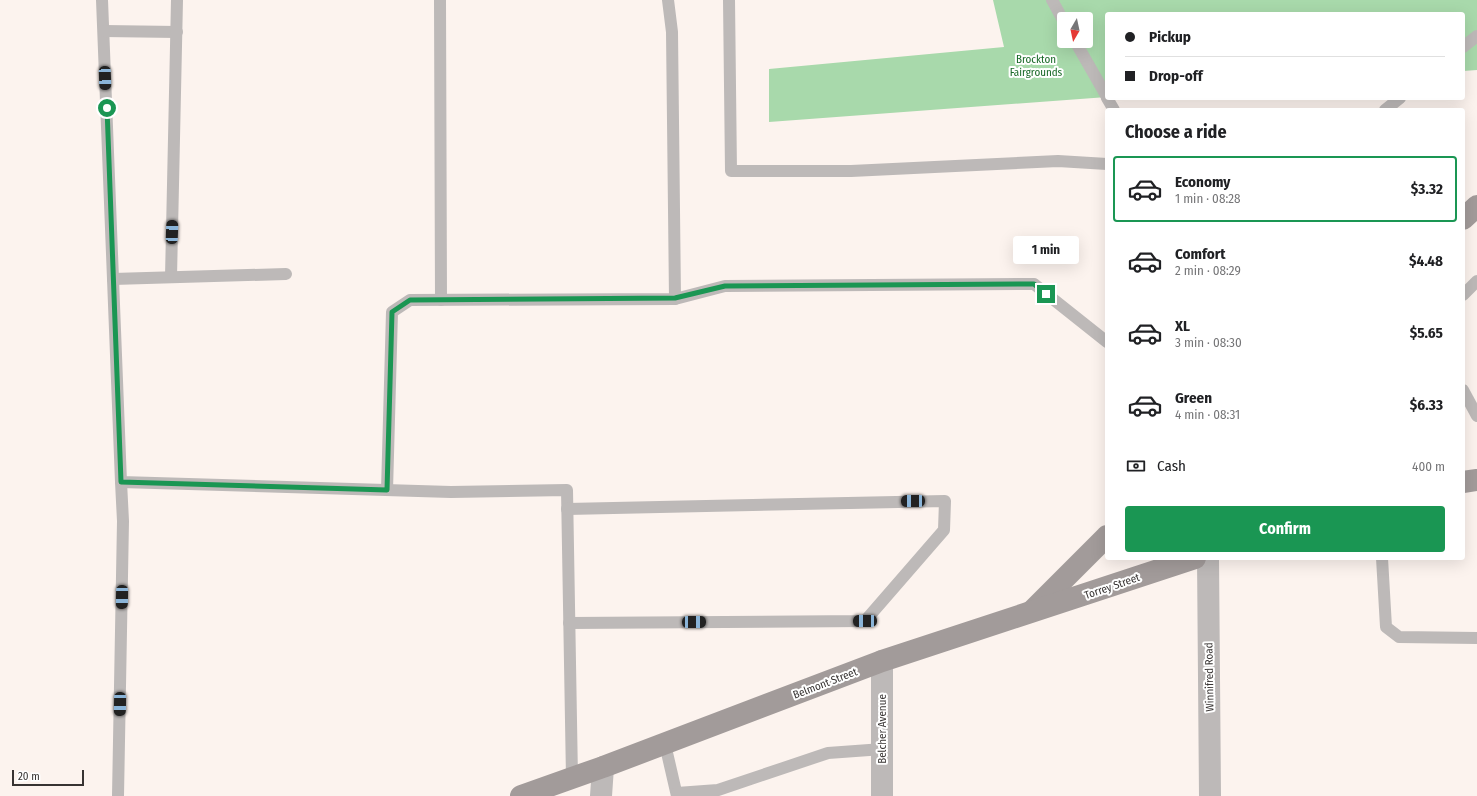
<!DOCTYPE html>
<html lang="en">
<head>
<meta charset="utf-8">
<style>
	:root { --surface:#fff; --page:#f2f2f2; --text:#202124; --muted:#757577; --line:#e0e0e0; --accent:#1a9653 }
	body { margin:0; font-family:"Fira Sans Condensed",sans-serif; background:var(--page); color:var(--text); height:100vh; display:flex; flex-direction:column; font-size:15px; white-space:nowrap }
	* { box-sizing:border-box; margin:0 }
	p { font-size:13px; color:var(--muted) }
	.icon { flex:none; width:22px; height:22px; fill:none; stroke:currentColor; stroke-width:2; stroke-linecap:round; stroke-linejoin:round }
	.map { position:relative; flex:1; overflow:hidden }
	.panel { position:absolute; left:1105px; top:108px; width:360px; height:452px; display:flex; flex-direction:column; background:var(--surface); border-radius:4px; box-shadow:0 4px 16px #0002 }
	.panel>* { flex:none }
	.hud { position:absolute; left:1105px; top:12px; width:360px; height:88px; border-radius:4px; box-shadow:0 4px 16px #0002; display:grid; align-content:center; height:88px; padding:0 20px; background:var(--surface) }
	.needle { width:26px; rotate:189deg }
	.tools { position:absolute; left:1057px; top:12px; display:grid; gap:8px }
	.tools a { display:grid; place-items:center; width:36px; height:36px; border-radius:4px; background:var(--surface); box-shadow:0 4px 16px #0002; font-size:20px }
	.scale { position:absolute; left:12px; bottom:10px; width:72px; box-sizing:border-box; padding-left:4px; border:2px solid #373332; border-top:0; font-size:11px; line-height:14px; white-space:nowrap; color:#373332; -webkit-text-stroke:3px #fff; paint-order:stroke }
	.end { position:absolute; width:18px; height:18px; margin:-9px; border:5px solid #1a9653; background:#fff; box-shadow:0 0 0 2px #fff }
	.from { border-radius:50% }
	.bubble { position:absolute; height:28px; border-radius:4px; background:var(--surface); box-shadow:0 4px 16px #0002; font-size:13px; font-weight:700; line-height:28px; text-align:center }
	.car { position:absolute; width:12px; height:24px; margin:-12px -6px; border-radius:5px; box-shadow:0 0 3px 1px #0007; background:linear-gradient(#222 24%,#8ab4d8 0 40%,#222 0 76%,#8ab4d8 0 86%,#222 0) }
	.hud b { display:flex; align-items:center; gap:14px; height:38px; font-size:15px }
	.hud b+b { border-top:1px solid var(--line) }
	.hud i { width:10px; height:10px; background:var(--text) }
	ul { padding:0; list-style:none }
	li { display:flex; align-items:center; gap:12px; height:66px; margin:0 8px 6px; padding:0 12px; border:2px solid transparent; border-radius:4px }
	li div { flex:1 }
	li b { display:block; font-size:15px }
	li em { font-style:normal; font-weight:700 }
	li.selected { border-color:var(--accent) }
	li>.icon { width:36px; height:36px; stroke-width:1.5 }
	h2 { padding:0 20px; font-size:18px; line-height:48px }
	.pay { display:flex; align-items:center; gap:10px; height:44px; padding:0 20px; font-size:15px }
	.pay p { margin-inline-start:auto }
	.primary-button { display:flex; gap:8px; margin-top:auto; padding:8px 20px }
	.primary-button a { flex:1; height:46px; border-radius:4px; background:var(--accent); color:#fff; font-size:16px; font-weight:700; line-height:46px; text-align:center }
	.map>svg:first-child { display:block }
</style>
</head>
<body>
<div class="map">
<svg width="1477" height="796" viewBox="0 0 1477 796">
	<rect width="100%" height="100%" fill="#fcf3ee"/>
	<path fill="#a8d9ab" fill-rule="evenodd" d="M993,0H1477V70L1463,71V14H1107V97L769,122V69L1004,47ZM1064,19H1086V41H1064Z"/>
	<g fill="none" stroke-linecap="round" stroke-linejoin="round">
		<g stroke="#bdb9b8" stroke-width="12">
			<path d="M102,0L121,482L451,492L567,490L572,778"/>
			<path d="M440,0L441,300"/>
			<path d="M729,0L731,171H851L1058,161L1107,164"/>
			<path d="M1052,0L1064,22"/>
			<path d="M104,31L177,32"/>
			<path d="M1075,41L1107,97"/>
			<path d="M1463,47L1477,36"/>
			<path d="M1107,98L1114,110"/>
			<path d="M1385,110L1400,98"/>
			<path d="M171,277L177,0"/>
			<path d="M113,279L286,274"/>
			<path d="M1463,295L1477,281"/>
			<path d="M675,299L725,286L1034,284L1107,342"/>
			<path d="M1463,390L1477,416"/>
			<path d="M387,490L392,312L410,300L675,299L672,32L668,0"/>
			<path d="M567,509L945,501L944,530L865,621L569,623"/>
			<path d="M1382,558L1386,627L1399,637L1477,638"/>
			<path d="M665,744L677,796"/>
			<path d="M677,793L718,790L828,753L883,749"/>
			<path d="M118,796L123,521L121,482"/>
		</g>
		<g stroke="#bdb9b8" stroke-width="22">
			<path d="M1208,558L1210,796"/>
			<path d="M882,661V796"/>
			<path d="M601,796L603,767"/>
		</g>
		<g stroke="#a29b9a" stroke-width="22">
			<path d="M1463,219L1477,206"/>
			<path d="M1463,482L1477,480"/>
			<path d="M1033,610L1107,536"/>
			<path d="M521,796L603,767L882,661L1195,558"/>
		</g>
	</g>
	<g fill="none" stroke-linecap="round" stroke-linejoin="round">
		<path stroke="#1a9653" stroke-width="5" d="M107,108L121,482L387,490L392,312L410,300L675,298L725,286L1034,284L1046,294"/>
	</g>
	<g text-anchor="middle" stroke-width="4" stroke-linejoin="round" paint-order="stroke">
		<g font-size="11" fill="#196928" stroke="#fff">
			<text x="1036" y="63">Brockton<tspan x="1036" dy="13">Fairgrounds</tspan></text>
		</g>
		<g font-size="11" fill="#373332" stroke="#fff">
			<text transform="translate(1112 586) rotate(-19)" y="4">Torrey Street</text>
			<text transform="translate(1209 677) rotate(-91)" y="4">Winnifred Road</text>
			<text transform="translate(825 683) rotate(-21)" y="4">Belmont Street</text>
			<text transform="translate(882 729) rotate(-90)" y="4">Belcher Avenue</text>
		</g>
	</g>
</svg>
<div class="tools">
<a><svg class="needle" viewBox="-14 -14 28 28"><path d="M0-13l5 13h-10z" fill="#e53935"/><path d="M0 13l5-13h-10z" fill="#757577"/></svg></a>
</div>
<div class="scale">20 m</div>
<i class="end from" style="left:107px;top:108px"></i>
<i class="end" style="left:1046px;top:294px"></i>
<div class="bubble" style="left:1013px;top:236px;width:66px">1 min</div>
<i class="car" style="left:105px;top:78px;rotate:178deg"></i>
<i class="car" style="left:172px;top:232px;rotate:2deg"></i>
<i class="car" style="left:913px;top:501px;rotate:269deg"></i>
<i class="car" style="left:122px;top:597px;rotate:181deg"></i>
<i class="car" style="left:865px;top:621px;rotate:269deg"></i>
<i class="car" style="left:694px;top:622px;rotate:89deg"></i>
<i class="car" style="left:120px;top:704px;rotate:181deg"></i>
<div class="hud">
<b><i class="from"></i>Pickup</b>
<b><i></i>Drop-off</b>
</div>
<section class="panel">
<h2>Choose a ride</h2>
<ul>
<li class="selected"><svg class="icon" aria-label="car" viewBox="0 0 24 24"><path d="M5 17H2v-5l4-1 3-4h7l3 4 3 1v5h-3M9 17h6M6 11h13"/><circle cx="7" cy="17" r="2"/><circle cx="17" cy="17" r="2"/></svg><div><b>Economy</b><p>1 min · 08:28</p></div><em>$3.32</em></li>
<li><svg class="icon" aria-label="car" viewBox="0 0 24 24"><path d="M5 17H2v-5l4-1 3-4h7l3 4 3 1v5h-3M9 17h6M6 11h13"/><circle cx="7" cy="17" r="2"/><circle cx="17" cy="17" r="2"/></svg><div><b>Comfort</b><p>2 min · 08:29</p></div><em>$4.48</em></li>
<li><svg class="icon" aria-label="car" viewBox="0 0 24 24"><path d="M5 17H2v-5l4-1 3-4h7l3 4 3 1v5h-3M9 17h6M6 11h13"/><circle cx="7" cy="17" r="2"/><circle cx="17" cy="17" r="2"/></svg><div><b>XL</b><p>3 min · 08:30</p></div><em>$5.65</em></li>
<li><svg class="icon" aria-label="car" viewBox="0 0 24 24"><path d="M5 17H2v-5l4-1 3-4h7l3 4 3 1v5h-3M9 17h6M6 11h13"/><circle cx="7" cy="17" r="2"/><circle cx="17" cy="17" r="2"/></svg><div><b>Green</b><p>4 min · 08:31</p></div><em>$6.33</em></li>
</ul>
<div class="pay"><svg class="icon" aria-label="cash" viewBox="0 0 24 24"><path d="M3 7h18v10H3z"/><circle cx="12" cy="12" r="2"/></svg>Cash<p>400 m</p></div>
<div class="primary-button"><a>Confirm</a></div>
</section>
</div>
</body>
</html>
